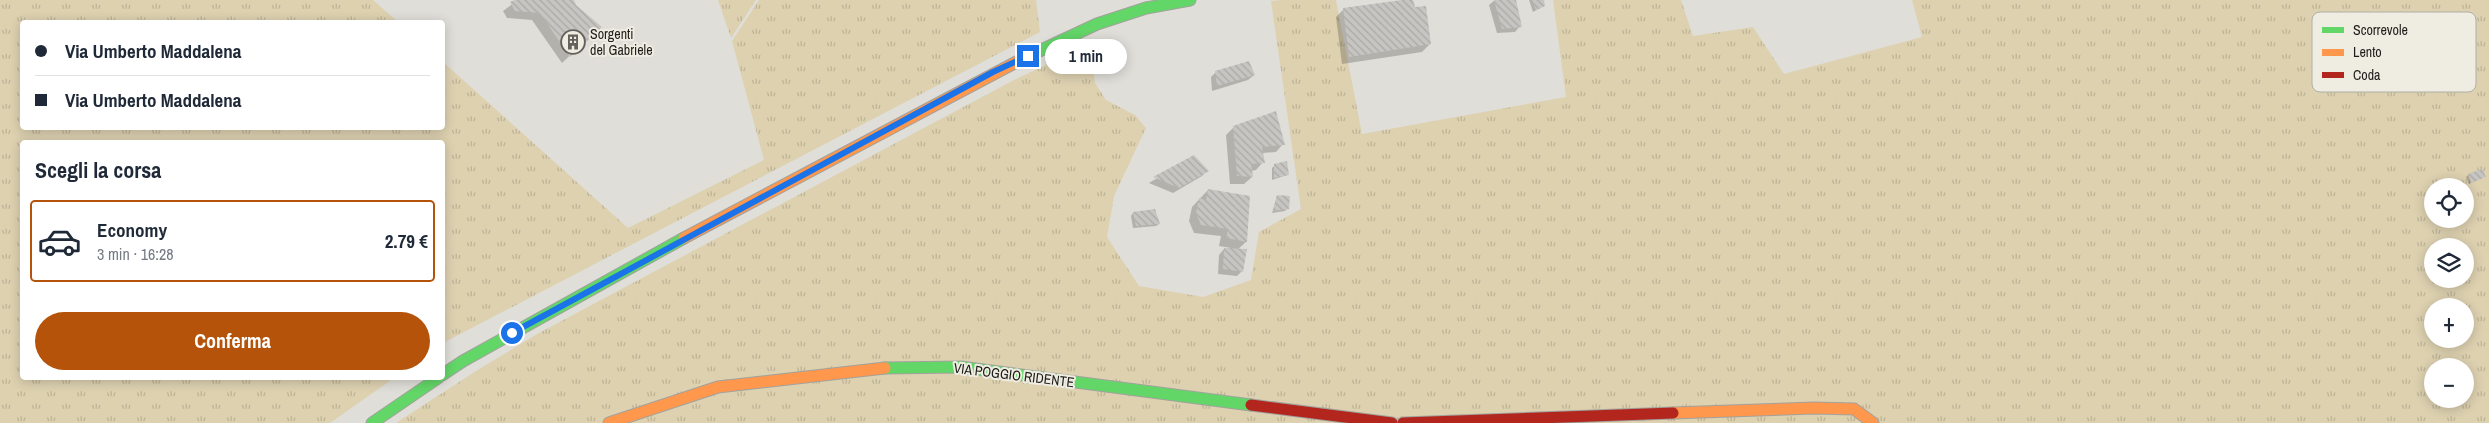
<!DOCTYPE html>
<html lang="it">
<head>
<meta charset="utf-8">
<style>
	:root { --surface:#fff; --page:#f6f6f7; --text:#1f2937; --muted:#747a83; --line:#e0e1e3; --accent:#b45309 }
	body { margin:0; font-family:"Archivo Narrow",sans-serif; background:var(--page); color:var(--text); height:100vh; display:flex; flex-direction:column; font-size:19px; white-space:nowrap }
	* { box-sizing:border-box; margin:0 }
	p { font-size:16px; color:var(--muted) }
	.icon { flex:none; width:28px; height:28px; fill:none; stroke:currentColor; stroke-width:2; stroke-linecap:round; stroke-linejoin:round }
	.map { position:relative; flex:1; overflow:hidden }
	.drawer { position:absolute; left:20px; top:140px; width:425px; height:240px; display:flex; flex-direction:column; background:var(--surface); border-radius:5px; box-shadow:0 2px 12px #0003 }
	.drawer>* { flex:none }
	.top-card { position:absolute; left:20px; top:20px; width:425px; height:110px; border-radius:5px; box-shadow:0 2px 12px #0003; display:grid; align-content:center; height:110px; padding:0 15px; background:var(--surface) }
	.buttons { position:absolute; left:2424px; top:178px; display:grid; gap:10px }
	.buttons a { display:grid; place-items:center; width:50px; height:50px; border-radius:50%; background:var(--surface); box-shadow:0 2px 12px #0003; font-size:25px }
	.end { position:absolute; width:22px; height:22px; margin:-11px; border:6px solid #1a73e8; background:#fff; box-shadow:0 0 0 2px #fff }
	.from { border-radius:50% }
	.bubble { position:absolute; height:35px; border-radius:18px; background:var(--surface); box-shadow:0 2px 12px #0003; font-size:16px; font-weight:700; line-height:35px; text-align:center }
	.top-card b { display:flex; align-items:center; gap:18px; height:48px; font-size:19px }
	.top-card b+b { border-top:1px solid var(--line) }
	.top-card i { width:12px; height:12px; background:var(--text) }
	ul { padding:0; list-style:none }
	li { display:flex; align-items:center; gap:15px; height:82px; margin:0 10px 8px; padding:0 5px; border:2px solid transparent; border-radius:5px }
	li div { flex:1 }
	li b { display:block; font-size:19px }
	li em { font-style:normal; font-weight:700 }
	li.selected { border-color:var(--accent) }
	li>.icon { width:45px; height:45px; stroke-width:1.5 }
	h2 { padding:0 15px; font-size:22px; line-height:60px }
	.cta { display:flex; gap:10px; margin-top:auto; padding:10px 15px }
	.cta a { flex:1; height:58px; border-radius:30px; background:var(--accent); color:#fff; font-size:20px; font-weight:700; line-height:58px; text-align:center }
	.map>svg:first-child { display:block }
</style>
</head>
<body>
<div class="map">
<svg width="2489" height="423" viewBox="0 0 2489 423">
	<defs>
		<pattern id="grass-tufts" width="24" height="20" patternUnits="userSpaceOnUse" patternTransform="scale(1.25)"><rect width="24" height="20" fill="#ddd1b0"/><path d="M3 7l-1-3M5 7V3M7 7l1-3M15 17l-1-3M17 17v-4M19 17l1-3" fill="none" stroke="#bdb397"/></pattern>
		<pattern id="building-back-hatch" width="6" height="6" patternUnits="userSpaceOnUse" patternTransform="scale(1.25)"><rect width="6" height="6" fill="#c7c5c2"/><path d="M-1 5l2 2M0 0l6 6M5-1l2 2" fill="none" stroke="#aaa9a6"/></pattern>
	</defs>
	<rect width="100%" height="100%" fill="#dfded8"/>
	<g fill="url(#grass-tufts)" fill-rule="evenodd">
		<path d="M0,0H373L398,22H22V128H442L443,62L628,228L764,160L732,41L759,0H1036L1040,32L443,343L442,142H22V378H394L330,423H0Z"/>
		<path d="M718,0H756L731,38Z"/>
		<path d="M1281,0H1336L1362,134L1566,97L1553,0H1681L1693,36L1753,27L1784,74L1922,37L1912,0H2489V423H396L476,371L537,334L1012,81L1082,48L1093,65L1095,83L1106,100L1135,115L1146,128L1114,196L1107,237L1139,286L1203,297L1251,280L1259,232L1301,209L1271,1ZM2432,186H2465V219H2432ZM2432,246H2465V279H2432ZM2432,306H2465V339H2432ZM2432,366H2465V399H2432Z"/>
	</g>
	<g fill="#0003">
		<path d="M518,0H572L575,6L600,27L562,63L532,20L507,18L503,11Z"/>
		<path d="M1412,0L1430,44L1422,52L1342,64L1336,17L1343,10Z"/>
		<path d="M1495,0H1515L1520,26L1515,32L1497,33L1489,5Z"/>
		<path d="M1529,0H1543L1544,6L1533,12Z"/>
		<path d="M1216,72L1254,75L1248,80L1212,91L1211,77Z"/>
		<path d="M1234,127L1283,144L1276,152L1262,153L1263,162L1256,170L1251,171L1252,177L1244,184H1230L1226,135Z"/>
		<path d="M1194,156L1207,171L1202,176L1173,193L1149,183Z"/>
		<path d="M1275,165L1287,175L1272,180V168Z"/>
		<path d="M2468,175L2484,177L2469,184L2466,177Z"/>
		<path d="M1208,190L1246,242L1237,250L1242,271L1237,276L1218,274L1219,255L1224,249L1231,248L1219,246L1221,236L1194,233L1189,221L1192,207Z"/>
		<path d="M1277,196L1287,209L1285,211L1272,213Z"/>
		<path d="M1133,213L1159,224L1156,226L1133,228L1131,216Z"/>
	</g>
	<g fill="url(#building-back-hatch)">
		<path d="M515,0H574L576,5L602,27L570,57L540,13L515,11L510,2Z"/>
		<path d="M1402,0H1413L1415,7L1426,6L1431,44L1349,57L1343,8Z"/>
		<path d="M1494,0H1516L1522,27L1502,29Z"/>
		<path d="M1532,0H1544L1545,6L1536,10Z"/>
		<path d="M1249,61L1255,75L1217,86L1215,71Z"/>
		<path d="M1276,111L1285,145L1262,147L1265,163L1251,164L1253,177L1237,176L1233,126Z"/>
		<path d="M1194,155L1209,171L1179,188L1153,177Z"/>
		<path d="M1287,161L1289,175L1274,178V164Z"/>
		<path d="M2482,169L2486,177L2471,183L2468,174Z"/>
		<path d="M1208,189L1250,196L1247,242L1226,238L1228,229L1201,225L1196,213L1199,198L1206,200Z"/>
		<path d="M1277,195L1290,196L1289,209L1273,211Z"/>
		<path d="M1155,209L1160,224L1136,226L1133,212Z"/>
		<path d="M1224,248L1247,249L1243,272L1223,269Z"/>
	</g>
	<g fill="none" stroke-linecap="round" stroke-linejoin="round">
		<g stroke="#a2a29d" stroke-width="13">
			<g id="fast">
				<path d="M1020,60L1097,24L1146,8L1190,0"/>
				<path d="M885,368L961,367L1251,405"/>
				<path d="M442,375L463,361L684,238"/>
				<path d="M372,423L438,378"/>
			</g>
		</g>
		<g stroke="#a2a29d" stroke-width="13">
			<g id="slow">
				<path d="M684,238L1020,60"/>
				<path d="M1673,413L1814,408L1854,409L1873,423"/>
				<path d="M609,423L718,387L885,368"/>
			</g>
		</g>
		<g stroke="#a2a29d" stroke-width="13">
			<g id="jam">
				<path d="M1251,405L1392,423"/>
				<path d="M1403,423L1673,413"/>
			</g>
		</g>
		<use href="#fast" stroke="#63d668" stroke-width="11"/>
		<use href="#slow" stroke="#ff974d" stroke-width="11"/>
		<use href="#jam" stroke="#b3261e" stroke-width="11"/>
	</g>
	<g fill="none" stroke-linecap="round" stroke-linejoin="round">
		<path stroke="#1a73e8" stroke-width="6" d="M512,333L993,72L1028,56"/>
	</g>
	<defs>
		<g id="building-ring" transform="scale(1.25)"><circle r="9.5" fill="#efece2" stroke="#62615c" stroke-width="1.5"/><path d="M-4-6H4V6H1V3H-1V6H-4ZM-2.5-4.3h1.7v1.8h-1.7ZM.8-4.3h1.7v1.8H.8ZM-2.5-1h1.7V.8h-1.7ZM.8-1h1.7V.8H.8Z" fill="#62615c"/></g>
	</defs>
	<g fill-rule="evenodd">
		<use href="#building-ring" x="573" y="42"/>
	</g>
	<g text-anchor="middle" stroke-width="4" stroke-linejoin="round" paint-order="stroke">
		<g font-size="14" fill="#1e1d19" stroke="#efece2" text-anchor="start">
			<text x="590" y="39">Sorgenti<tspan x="590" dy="16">del Gabriele</tspan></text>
		</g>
		<g font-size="14" fill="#1e1d19" stroke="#efece2">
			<text transform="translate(1014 375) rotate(7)" y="5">VIA POGGIO RIDENTE</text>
		</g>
	</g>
	<rect x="2312" y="12" width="164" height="80" rx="8" fill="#efece2" stroke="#b0aea6" stroke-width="1"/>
	<rect x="2322" y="27" width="22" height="6" fill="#63d668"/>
	<rect x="2322" y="49" width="22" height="7" fill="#ff974d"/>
	<rect x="2322" y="72" width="22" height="6" fill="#b3261e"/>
	<g font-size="14" fill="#1e1d19">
		<text x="2353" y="35">Scorrevole</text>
		<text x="2353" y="57">Lento</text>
		<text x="2353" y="80">Coda</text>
	</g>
</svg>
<div class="buttons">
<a><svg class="icon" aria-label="locate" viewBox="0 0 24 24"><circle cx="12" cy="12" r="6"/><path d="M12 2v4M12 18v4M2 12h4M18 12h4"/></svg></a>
<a><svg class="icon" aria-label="layers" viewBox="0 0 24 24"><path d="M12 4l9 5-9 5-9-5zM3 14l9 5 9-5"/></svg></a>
<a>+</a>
<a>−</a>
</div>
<i class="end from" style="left:512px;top:333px"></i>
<i class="end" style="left:1028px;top:56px"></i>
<div class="bubble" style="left:1045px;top:39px;width:82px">1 min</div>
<div class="top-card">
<b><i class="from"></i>Via Umberto Maddalena</b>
<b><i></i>Via Umberto Maddalena</b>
</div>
<section class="drawer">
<h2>Scegli la corsa</h2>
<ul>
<li class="selected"><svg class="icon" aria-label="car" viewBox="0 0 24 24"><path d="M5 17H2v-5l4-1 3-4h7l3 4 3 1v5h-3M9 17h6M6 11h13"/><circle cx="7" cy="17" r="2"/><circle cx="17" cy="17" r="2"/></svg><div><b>Economy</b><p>3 min · 16:28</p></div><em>2.79 €</em></li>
</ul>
<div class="cta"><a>Conferma</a></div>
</section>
</div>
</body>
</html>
